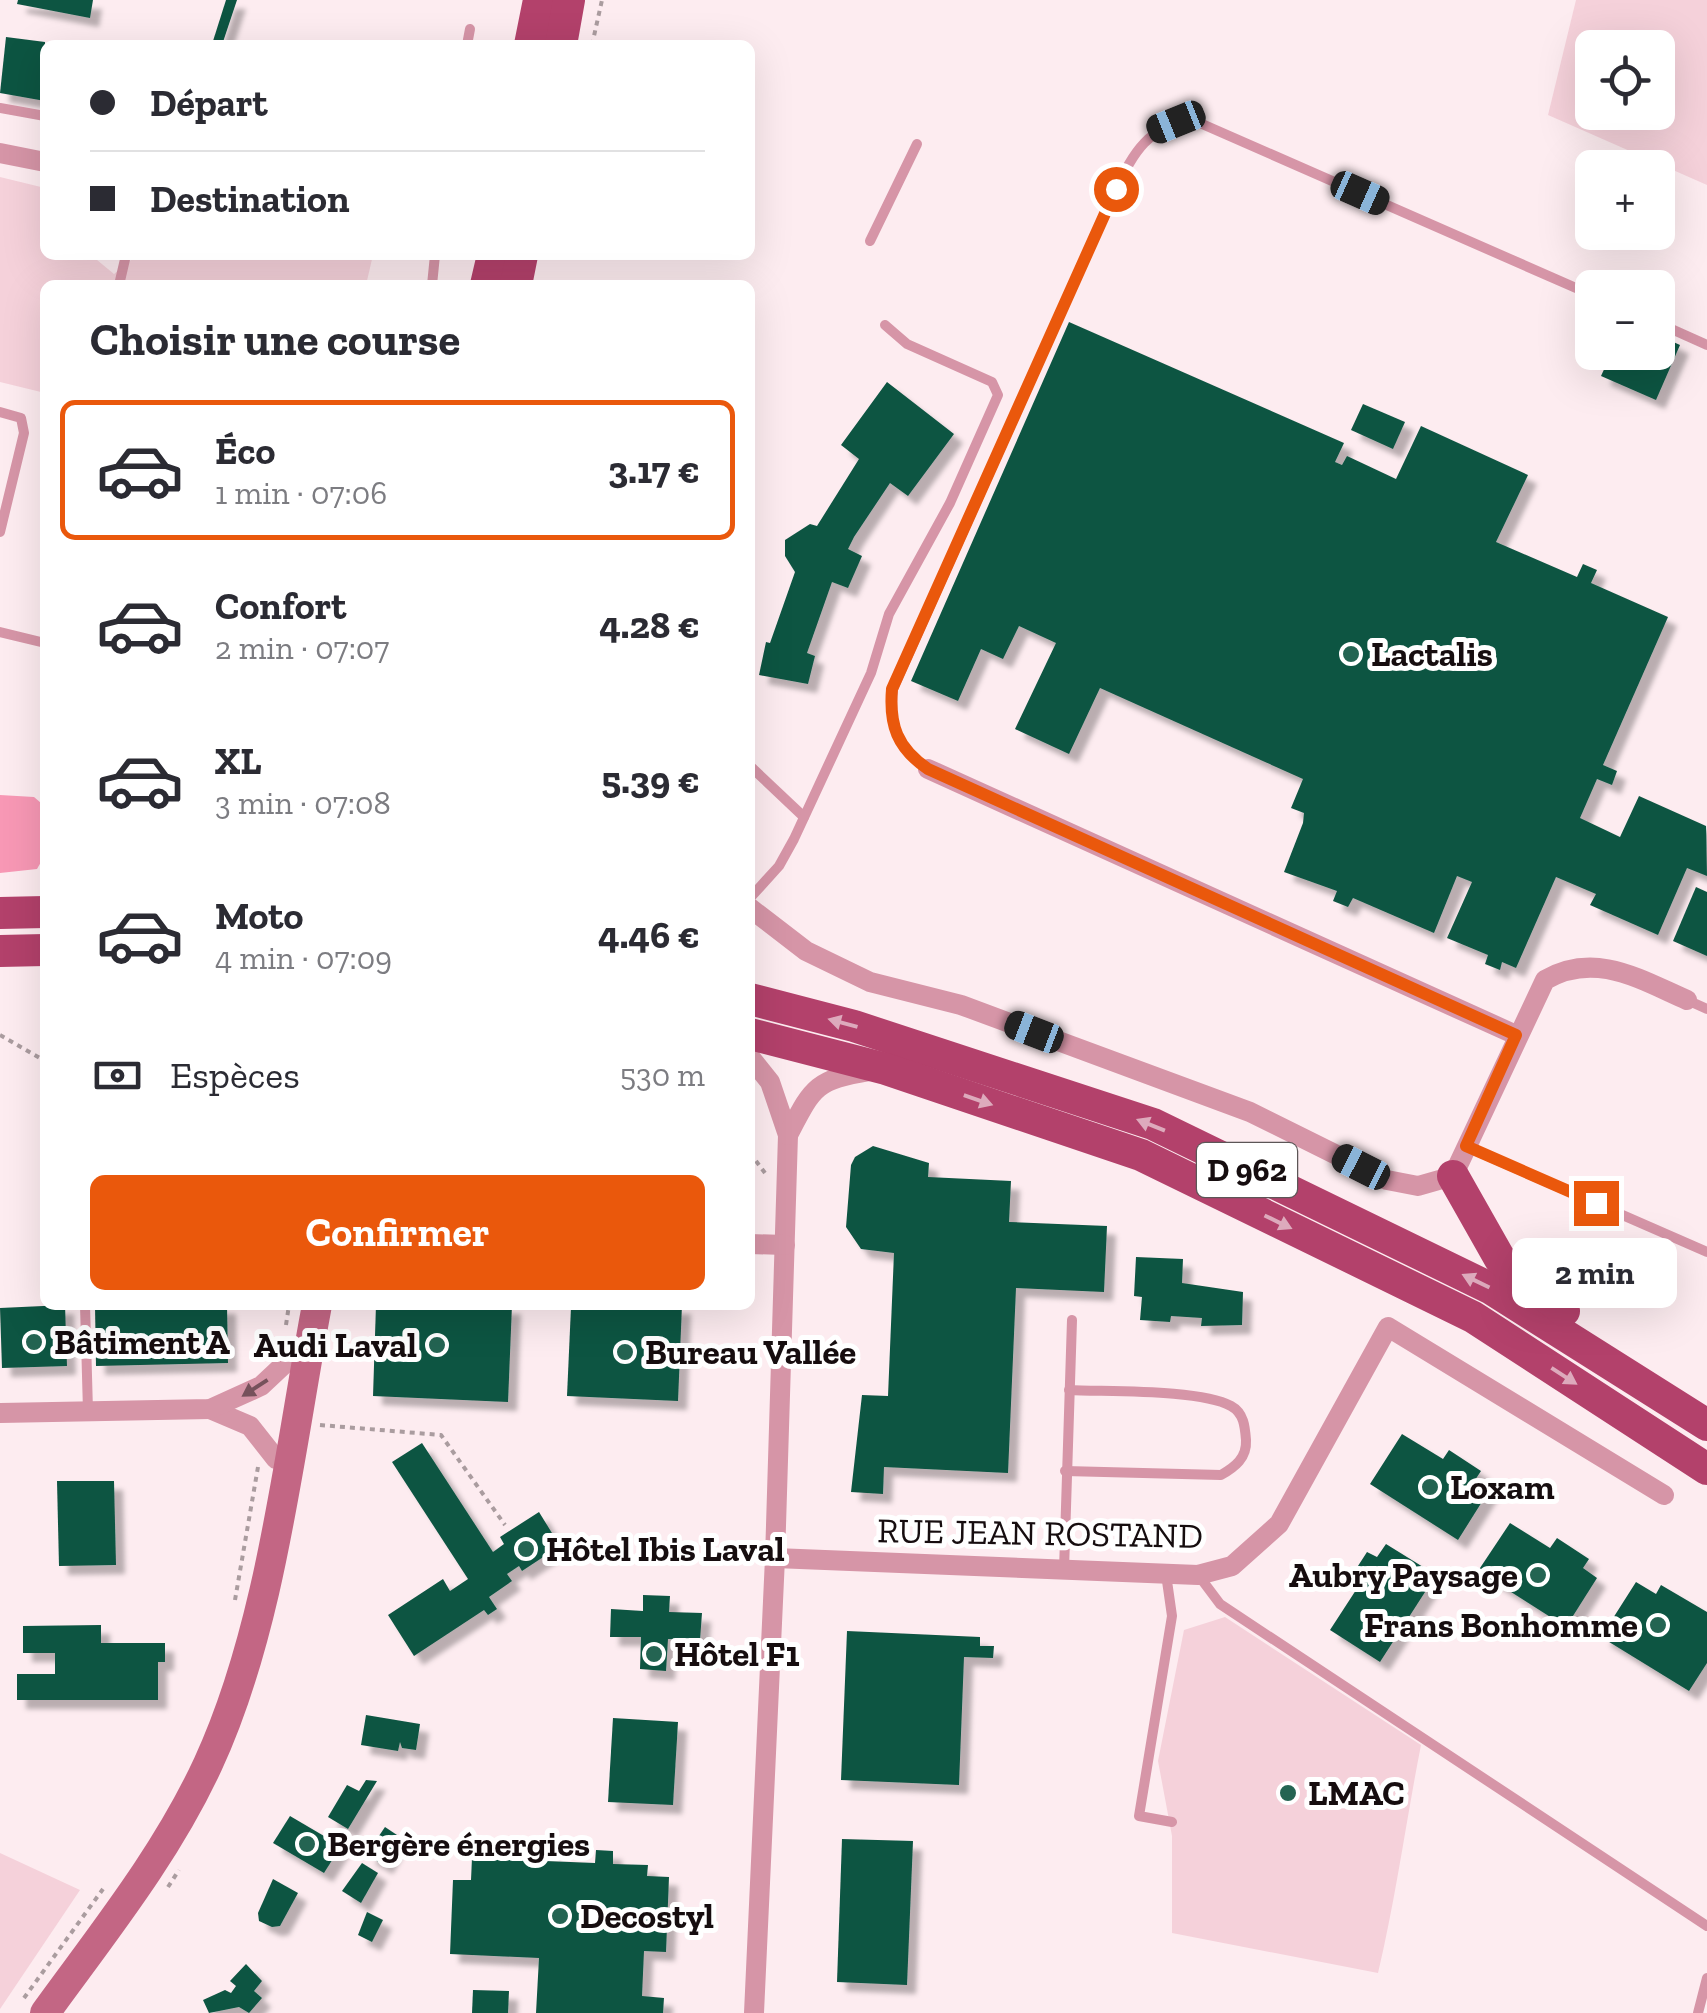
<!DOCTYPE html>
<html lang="fr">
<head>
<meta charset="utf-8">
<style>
	:root { --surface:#fff; --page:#f2f2f3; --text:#2b2b33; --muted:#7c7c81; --line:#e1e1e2; --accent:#ea580c }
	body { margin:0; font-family:"Zilla Slab",serif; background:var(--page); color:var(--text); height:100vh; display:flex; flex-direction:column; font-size:38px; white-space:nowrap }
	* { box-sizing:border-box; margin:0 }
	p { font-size:32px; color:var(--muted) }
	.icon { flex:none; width:55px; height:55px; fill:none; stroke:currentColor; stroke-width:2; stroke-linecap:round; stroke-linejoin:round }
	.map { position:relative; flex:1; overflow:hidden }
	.panel { position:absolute; left:40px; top:280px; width:715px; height:1030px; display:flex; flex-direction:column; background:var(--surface); border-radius:15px; box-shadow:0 10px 40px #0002 }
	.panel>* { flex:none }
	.guide { position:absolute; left:40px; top:40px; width:715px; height:220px; border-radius:15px; box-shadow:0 10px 40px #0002; display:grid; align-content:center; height:220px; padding:0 50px; background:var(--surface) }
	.buttons { position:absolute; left:1575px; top:30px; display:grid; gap:20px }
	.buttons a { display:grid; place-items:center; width:100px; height:100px; border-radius:15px; background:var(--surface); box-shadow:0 10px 40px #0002; font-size:50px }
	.end { position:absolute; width:45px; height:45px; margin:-22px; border:12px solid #ea580c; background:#fff; box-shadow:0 0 0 5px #fff }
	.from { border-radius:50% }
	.bubble { position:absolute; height:70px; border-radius:15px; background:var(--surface); box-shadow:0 10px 40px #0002; font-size:32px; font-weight:700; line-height:70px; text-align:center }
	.car { position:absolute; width:30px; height:60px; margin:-30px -15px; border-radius:12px; box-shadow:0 0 8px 2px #0007; background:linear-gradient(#222 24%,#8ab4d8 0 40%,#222 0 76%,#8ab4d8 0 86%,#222 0) }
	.guide b { display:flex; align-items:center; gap:35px; height:95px; font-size:38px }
	.guide b+b { border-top:2px solid var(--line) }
	.guide i { width:25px; height:25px; background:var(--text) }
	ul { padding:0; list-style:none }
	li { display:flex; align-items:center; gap:30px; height:140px; margin:0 20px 15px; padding:0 30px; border:5px solid transparent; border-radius:15px }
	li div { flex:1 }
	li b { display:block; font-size:38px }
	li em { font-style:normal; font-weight:700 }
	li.current { border-color:var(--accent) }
	li>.icon { width:90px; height:90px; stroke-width:1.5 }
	h2 { padding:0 50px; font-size:45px; line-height:120px }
	.pay { display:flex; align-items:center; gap:25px; height:110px; padding:0 50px; font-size:38px }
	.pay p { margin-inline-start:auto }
	.primary-button { display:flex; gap:20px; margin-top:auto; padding:20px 50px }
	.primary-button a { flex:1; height:115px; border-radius:15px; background:var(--accent); color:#fff; font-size:40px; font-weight:700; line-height:115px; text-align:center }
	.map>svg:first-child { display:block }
</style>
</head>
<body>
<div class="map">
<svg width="1707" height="2013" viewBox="0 0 1707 2013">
	<defs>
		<filter id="shadow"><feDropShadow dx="9" dy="9" stdDeviation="2.5" flood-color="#0004"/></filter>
	</defs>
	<rect width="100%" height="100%" fill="#fdecf0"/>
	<g fill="#f5d1da" fill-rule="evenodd">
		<path d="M1576,0H1707V185L1548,115ZM1592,48H1658V112H1592Z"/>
		<path d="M0,177L45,188V255H91L114,274L137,255H373L366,285H45V393L0,382Z"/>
		<path d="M1225,1617L1421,1745C1406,1821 1396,1897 1378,1973L1172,1933V1836L1158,1761L1184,1630Z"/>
		<path d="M0,1853L80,1890L0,2009Z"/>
	</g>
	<path fill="#f898b5" d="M0,795L34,797L41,803L45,855L37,869L0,873Z"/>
	<g fill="#0f5442" filter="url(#shadow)">
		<path d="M18,0H93L90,18L17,4Z"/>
		<path d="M226,0H237L222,45L213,41Z"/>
		<path d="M6,37L45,42V101L0,93Z"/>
		<path d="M1069,322L1344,443L1335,462L1342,465L1347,456L1396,479L1421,426L1528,475L1496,542L1577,577L1583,564L1597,570L1591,583L1668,617L1603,765L1617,771L1612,785L1597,779L1580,818L1620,837L1639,796L1706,826L1707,876L1687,868L1658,935L1590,905L1596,894L1556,877L1516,968L1502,962L1500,970L1485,964L1488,955L1447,938L1472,882L1457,876L1434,933L1353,898L1348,907L1333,901L1337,891L1284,872L1303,823L1304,813L1291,808L1303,779L1100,688L1069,754L1015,729L1056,643L1019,626L1003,659L981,649L958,701L911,681Z"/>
		<path d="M1658,335L1680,345L1656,400L1601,376L1612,352H1658Z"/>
		<path d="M887,382L954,434L908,496L890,483L854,537L848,549L862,556L848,588L832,582L807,653L815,656L808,684L759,675L766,642L770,643L795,572L785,556V540L810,524L817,526L859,459L841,445Z"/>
		<path d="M1363,404L1405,422L1393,449L1351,430Z"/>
		<path d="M1696,887L1707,892V956L1673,941Z"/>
		<path d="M873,1146L929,1163L928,1177L1011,1181L1009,1222L1107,1226L1104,1292L1016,1288L1008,1473L884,1467L883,1494L851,1492L862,1395L888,1396L894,1253L861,1249L846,1227L851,1165L855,1157Z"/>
		<path d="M1136,1257L1183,1259L1182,1283L1243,1292L1242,1325L1201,1326L1202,1318L1171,1316L1170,1322L1140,1320L1142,1297L1134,1296Z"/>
		<path d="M65,1305L67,1366L2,1368L0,1308Z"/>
		<path d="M227,1305L228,1363L96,1366L95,1306Z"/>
		<path d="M376,1305H512L508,1402L373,1396Z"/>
		<path d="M592,1305H682L678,1401L567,1396L571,1307Z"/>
		<path d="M1402,1434L1443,1459L1449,1450L1481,1471L1475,1480L1490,1489L1458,1540L1370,1484Z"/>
		<path d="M422,1443L493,1552L504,1544L500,1537L539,1512L560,1546L522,1571L519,1566L507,1574L512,1581L489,1597L497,1609L488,1615L484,1610L414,1656L388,1615L443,1579L450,1591L468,1579L392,1462Z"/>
		<path d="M57,1481H114L116,1565L59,1566Z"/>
		<path d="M1510,1523L1550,1548L1557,1538L1589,1559L1583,1568L1597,1578L1566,1627L1478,1571Z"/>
		<path d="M1386,1544L1436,1575L1380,1662L1330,1630L1356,1590L1347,1583L1367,1552L1377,1557Z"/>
		<path d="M1636,1582L1656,1594L1661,1585L1707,1612V1663L1689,1691L1601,1637Z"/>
		<path d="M643,1595L670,1596L669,1612L702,1613L700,1640L668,1639L666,1671L640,1669L641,1637H610L611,1609L643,1611Z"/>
		<path d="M101,1625V1643H165V1662H158V1700H17V1674H55V1653H23V1626Z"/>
		<path d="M847,1631L980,1637V1646H994L993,1658L964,1657L959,1785L841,1780Z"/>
		<path d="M366,1715L420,1724L416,1750L402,1748L400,1742L398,1751L361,1745Z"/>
		<path d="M613,1718L678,1722L673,1805L608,1802Z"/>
		<path d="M366,1780L377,1781L348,1829L328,1817L347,1785L359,1791Z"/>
		<path d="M290,1816L341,1846L324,1873L273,1843Z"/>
		<path d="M385,1827L400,1837L384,1865L366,1855Z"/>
		<path d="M842,1839L913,1841L907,1985L837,1982Z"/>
		<path d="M596,1850L613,1851V1864L648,1865L647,1876L669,1877L666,1952L644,1951L642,1996L664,1998L663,2013H536L539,1958L450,1954L453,1880H471L472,1858L595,1863Z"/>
		<path d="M362,1863L378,1873L361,1903L342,1891Z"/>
		<path d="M273,1879L298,1893L280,1926L272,1927L259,1921L258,1913Z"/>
		<path d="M367,1912L383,1920L372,1942L358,1935Z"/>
		<path d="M246,1964L262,1981L254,1991L262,1998L249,2013L239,2007L209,2013L203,2000L225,1990L231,1993L236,1986L230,1981Z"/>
		<path d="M473,1990L509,1991L508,2013H472Z"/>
	</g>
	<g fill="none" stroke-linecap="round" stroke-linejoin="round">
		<g stroke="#aa9c9f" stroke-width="4" stroke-dasharray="5 5" stroke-linecap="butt">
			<path d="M592,45L602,0"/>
			<path d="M0,1035L45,1061"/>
			<path d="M750,1153L765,1173"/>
			<path d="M286,1325L289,1305"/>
			<path d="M320,1425L441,1435L505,1525"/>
			<path d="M235,1600L258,1467"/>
			<path d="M168,1887L179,1870"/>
			<path d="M24,1998L103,1889"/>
		</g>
		<g stroke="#d695a7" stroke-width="10">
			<path d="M467,45L470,29"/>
			<path d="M0,108L45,116"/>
			<path d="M870,241L917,144"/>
			<path d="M119,285L126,255"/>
			<path d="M432,285L435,255"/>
			<path d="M1658,323L1707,345"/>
			<path d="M0,412L21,418L24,433L0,532"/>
			<path d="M0,632L45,643"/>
			<path d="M750,766L804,817"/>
			<path d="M928,769C897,748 889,725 893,689L1116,189C1134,152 1148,126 1193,120L1592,295"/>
			<path d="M750,898L779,866L794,839L871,673L889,614L950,503L998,395L992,382L907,344L885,325"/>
			<path d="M1687,1000L1707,1009"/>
			<path d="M1467,1147L1707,1252"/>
			<path d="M85,1305L88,1411"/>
			<path d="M1065,1471L1221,1475C1235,1467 1247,1458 1246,1440C1245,1427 1244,1413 1231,1406C1200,1389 1108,1392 1069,1390"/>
			<path d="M1064,1570L1072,1320"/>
			<path d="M1166,1574L1172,1616L1139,1816L1172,1822"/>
			<path d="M1199,1576L1220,1604L1707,1926"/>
			<path d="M1698,2013L1707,1978"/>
		</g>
		<g stroke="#d695a7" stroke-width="20">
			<path d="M0,153L45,162"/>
			<path d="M928,769L1516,1035"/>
			<path d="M750,908L806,951L870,982L961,1005L1250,1112L1387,1180L1418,1186L1453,1176L1545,980C1595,951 1639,979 1687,1000"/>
			<path d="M750,1057L770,1082L788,1135L775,1558L754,2013"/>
			<path d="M788,1135C813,1087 815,1080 870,1071"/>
			<path d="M750,1244L785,1245"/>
			<path d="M210,1409L250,1426L276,1459"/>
			<path d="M0,1413L210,1409L261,1386L293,1356"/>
			<path d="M775,1558L1198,1575L1232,1566L1279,1524L1388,1327L1664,1495"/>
		</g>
		<path stroke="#c36684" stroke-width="30" d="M45,2013C103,1933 166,1855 208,1764C271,1628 289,1452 317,1305"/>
		<g stroke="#b3416b" stroke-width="32">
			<path d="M530,45L539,0"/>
			<path d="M561,45L569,0"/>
			<path d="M486,285L493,255"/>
			<path d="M516,285L522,255"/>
			<path d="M0,913L45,912"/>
			<path d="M0,951L45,950"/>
			<path d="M750,999L854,1026L1153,1124L1490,1288L1707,1425"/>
			<path d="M750,1034L886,1069L1141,1155L1473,1317L1707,1469"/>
			<path d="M1453,1176L1500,1259L1564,1311"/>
		</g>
	</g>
	<defs><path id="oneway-solid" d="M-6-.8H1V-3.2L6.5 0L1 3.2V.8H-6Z" transform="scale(2.5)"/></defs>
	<g fill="#ddaabc">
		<use href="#oneway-solid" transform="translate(843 1023) rotate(-165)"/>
		<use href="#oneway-solid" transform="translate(978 1100) rotate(19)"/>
		<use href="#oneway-solid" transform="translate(1151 1125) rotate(-158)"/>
		<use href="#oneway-solid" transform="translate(1278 1222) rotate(26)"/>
		<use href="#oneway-solid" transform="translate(1476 1281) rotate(-154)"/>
		<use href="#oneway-solid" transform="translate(1564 1376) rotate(33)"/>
	</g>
	<use fill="#76515b" href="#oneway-solid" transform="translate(255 1388) rotate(147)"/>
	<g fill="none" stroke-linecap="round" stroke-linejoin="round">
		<path stroke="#ea580c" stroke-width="12" d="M1116,189L892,689C889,725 897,748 928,769L1516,1035L1466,1146L1596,1203"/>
	</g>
	<g fill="#246452" stroke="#fff" stroke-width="4">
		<circle cx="1351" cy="654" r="10"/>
		<circle cx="34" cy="1342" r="10"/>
		<circle cx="437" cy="1345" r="10"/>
		<circle cx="625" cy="1352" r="10"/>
		<circle cx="1430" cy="1487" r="10"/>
		<circle cx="526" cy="1549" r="10"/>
		<circle cx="1538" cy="1575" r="10"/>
		<circle cx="1658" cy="1625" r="10"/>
		<circle cx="654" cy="1654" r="10"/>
		<circle cx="1288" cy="1793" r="10"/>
		<circle cx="307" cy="1844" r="10"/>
		<circle cx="560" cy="1916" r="10"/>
	</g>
	<g text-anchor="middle" stroke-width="10" stroke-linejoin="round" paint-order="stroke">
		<rect fill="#fff" stroke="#5c5657" stroke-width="2.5" x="1197" y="1143" width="100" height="54" rx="8"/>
		<g font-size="32" font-weight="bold" fill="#160d0f">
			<text x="1247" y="1181">D 962</text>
		</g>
		<g font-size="35" font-weight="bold" fill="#160d0f" stroke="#fff" text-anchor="start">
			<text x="1371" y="666">Lactalis</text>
			<text x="54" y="1354">Bâtiment A</text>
			<text x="417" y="1357" text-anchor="end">Audi Laval</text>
			<text x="645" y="1364">Bureau Vallée</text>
			<text x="1450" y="1499">Loxam</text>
			<text x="546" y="1561">Hôtel Ibis Laval</text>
			<text x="1518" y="1587" text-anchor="end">Aubry Paysage</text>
			<text x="1638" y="1637" text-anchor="end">Frans Bonhomme</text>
			<text x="674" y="1666">Hôtel F1</text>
			<text x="1308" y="1805">LMAC</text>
			<text x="327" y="1856">Bergère énergies</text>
			<text x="580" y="1928">Decostyl</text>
		</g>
		<g font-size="35" fill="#160d0f" stroke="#fff">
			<text transform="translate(1040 1533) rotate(1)" y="12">RUE JEAN ROSTAND</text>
		</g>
	</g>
</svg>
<div class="buttons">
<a><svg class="icon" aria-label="locate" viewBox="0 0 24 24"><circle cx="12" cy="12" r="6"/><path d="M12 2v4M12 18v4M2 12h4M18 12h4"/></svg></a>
<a>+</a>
<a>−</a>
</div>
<i class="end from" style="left:1116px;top:189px"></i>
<i class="end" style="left:1596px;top:1203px"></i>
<div class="bubble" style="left:1512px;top:1238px;width:165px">2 min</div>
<i class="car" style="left:1176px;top:122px;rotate:248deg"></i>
<i class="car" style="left:1360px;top:193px;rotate:114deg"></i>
<i class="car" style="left:1034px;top:1032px;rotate:291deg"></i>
<i class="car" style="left:1361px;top:1167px;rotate:297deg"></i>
<div class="guide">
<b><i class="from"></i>Départ</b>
<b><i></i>Destination</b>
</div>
<section class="panel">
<h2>Choisir une course</h2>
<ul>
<li class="current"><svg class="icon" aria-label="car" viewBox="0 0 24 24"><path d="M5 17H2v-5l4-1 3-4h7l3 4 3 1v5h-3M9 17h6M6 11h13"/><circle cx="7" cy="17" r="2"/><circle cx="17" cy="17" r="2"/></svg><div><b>Éco</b><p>1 min · 07:06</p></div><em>3.17 €</em></li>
<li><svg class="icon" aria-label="car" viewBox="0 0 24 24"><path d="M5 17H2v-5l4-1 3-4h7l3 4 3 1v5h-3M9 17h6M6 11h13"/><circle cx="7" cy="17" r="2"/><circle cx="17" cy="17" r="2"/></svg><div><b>Confort</b><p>2 min · 07:07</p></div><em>4.28 €</em></li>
<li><svg class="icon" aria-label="car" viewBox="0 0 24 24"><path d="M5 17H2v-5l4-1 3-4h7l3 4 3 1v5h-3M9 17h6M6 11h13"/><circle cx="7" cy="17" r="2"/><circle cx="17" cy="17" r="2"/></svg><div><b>XL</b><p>3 min · 07:08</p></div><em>5.39 €</em></li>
<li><svg class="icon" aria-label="car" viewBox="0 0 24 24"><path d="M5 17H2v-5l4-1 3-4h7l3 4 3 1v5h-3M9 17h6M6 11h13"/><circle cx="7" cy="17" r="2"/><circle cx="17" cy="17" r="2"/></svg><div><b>Moto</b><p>4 min · 07:09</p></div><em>4.46 €</em></li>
</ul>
<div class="pay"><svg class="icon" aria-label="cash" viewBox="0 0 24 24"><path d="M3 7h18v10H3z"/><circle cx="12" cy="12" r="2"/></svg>Espèces<p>530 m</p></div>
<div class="primary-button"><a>Confirmer</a></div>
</section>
</div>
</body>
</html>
